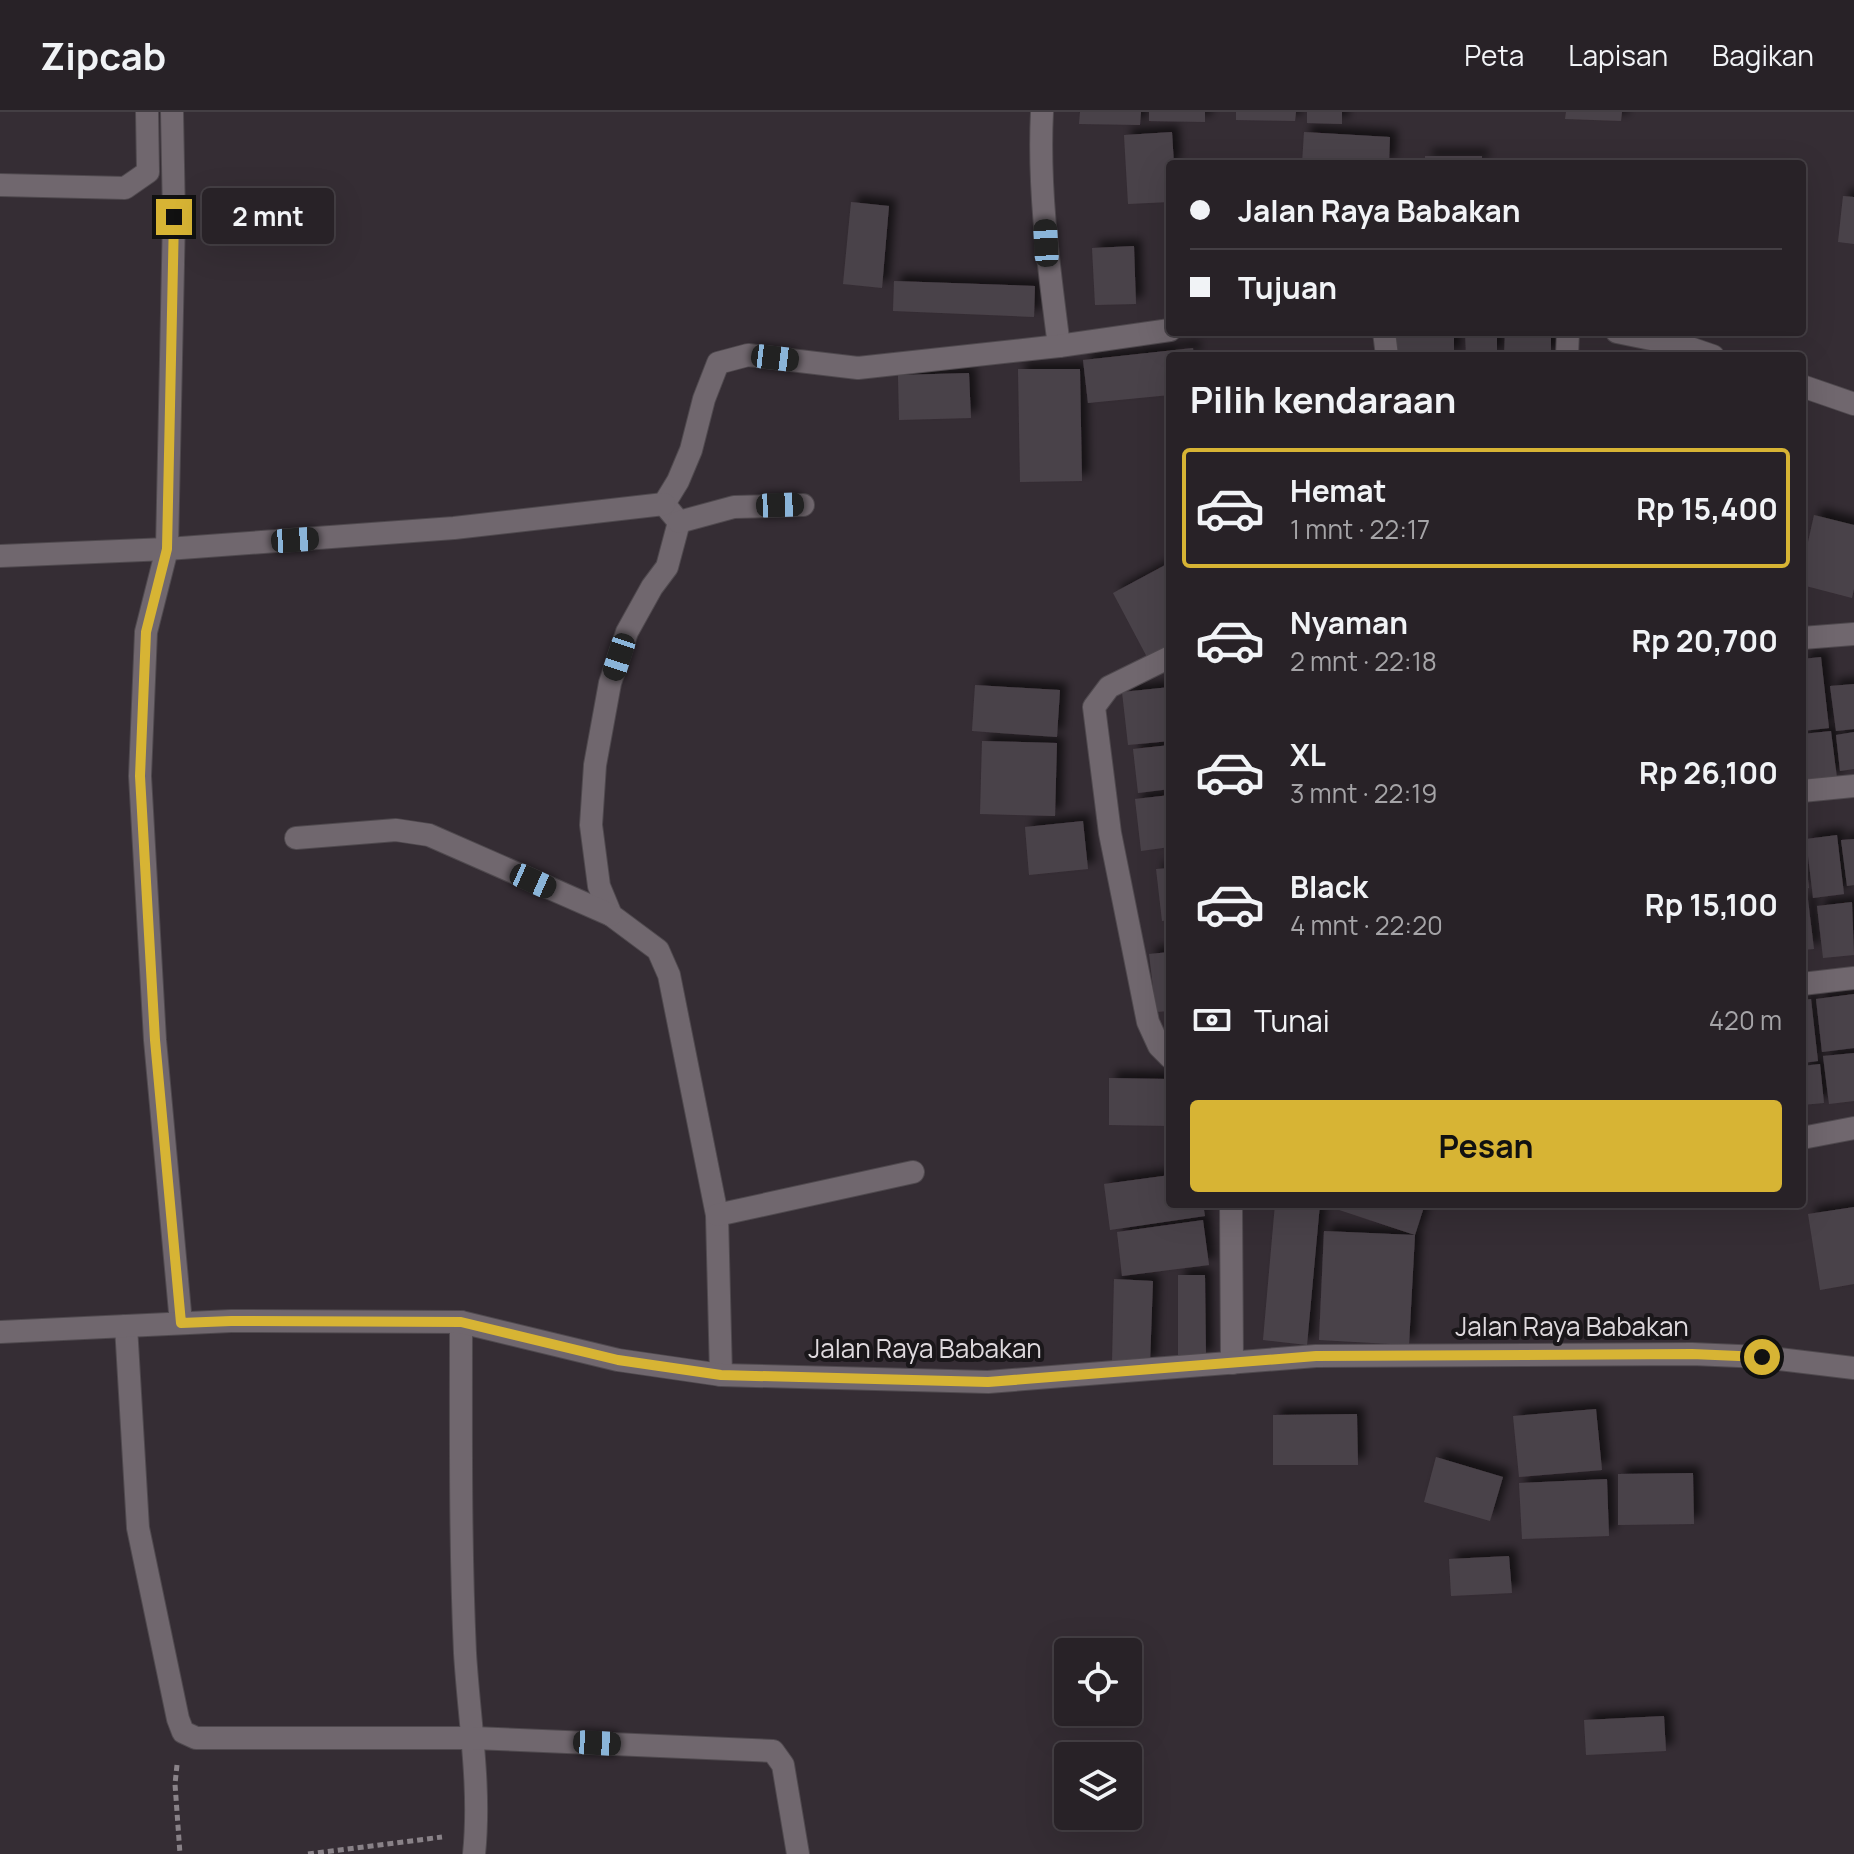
<!DOCTYPE html>
<html lang="id">
<head>
<meta charset="utf-8">
<style>
	:root { --surface:#282227; --page:#302a2f; --text:#f1f3f6; --muted:#a5a4a7; --line:#443f44; --accent:#d7b434 }
	body { margin:0; font-family:Manrope,sans-serif; background:var(--page); color:var(--text); height:100vh; display:flex; flex-direction:column; font-size:30px; white-space:nowrap }
	* { box-sizing:border-box; margin:0 }
	p { font-size:26px; color:var(--muted) }
	.icon { flex:none; width:44px; height:44px; fill:none; stroke:currentColor; stroke-width:2; stroke-linecap:round; stroke-linejoin:round }
	.map { position:relative; flex:1; overflow:hidden }
	.side { position:absolute; left:1166px; top:240px; width:640px; height:856px; display:flex; flex-direction:column; background:var(--surface); border-radius:8px; box-shadow:0 8px 32px #0002,0 0 0 2px var(--line) }
	.side>* { flex:none }
	.guide { position:absolute; left:1166px; top:48px; width:640px; height:176px; border-radius:8px; box-shadow:0 8px 32px #0002,0 0 0 2px var(--line); display:grid; align-content:center; height:176px; padding:0 24px; background:var(--surface) }
	.buttons { position:absolute; left:1054px; top:1526px; display:grid; gap:16px }
	.buttons a { display:grid; place-items:center; width:88px; height:88px; border-radius:8px; background:var(--surface); box-shadow:0 8px 32px #0002,0 0 0 2px var(--line); font-size:40px }
	.end { position:absolute; width:36px; height:36px; margin:-18px; border:10px solid #d7b434; background:#111; box-shadow:0 0 0 4px #111 }
	.from { border-radius:50% }
	.bubble { position:absolute; height:56px; border-radius:8px; background:var(--surface); box-shadow:0 8px 32px #0002,0 0 0 2px var(--line); font-size:26px; font-weight:700; line-height:56px; text-align:center }
	.car { position:absolute; width:24px; height:48px; margin:-24px -12px; border-radius:10px; box-shadow:0 0 6px 2px #0007; background:linear-gradient(#222 24%,#8ab4d8 0 40%,#222 0 76%,#8ab4d8 0 86%,#222 0) }
	.guide b { display:flex; align-items:center; gap:28px; height:76px; font-size:30px }
	.guide b+b { border-top:2px solid var(--line) }
	.guide i { width:20px; height:20px; background:var(--text) }
	ul { padding:0; list-style:none }
	li { display:flex; align-items:center; gap:24px; height:120px; margin:0 16px 12px; padding:0 8px; border:4px solid transparent; border-radius:8px }
	li div { flex:1 }
	li b { display:block; font-size:30px }
	li em { font-style:normal; font-weight:700 }
	li.active { border-color:var(--accent) }
	li>.icon { width:72px; height:72px; stroke-width:1.5 }
	h2 { padding:0 24px; font-size:36px; line-height:96px }
	.pay { display:flex; align-items:center; gap:20px; height:88px; padding:0 24px; font-size:30px }
	.pay p { margin-inline-start:auto }
	.primary-button { display:flex; gap:16px; margin-top:auto; padding:16px 24px }
	.primary-button a { flex:1; height:92px; border-radius:8px; background:var(--accent); color:#111; font-size:32px; font-weight:700; line-height:92px; text-align:center }
	header { display:flex; align-items:center; gap:48px; box-sizing:border-box; height:112px; padding:0 40px; background:var(--surface); border-bottom:2px solid var(--line) }
	header strong { font-size:38px }
	nav { display:flex; gap:44px; margin-inline-start:auto; font-size:28px }
	.map>svg:first-child { display:block }
</style>
</head>
<body>
<header>
<strong>Zipcab</strong>
<nav><a>Peta</a><a>Lapisan</a><a>Bagikan</a></nav>
</header>
<div class="map">
<svg width="1854" height="1742" viewBox="0 0 1854 1742">
	<defs>
		<filter id="shadow"><feDropShadow dx="7" dy="-7" stdDeviation="4" flood-color="#0009"/></filter>
	</defs>
	<rect width="100%" height="100%" fill="#352d34"/>
	<g fill="#4a4249" filter="url(#shadow)">
		<path d="M1080,0H1141L1140,13L1079,12Z"/>
		<path d="M1149,0H1205V10L1149,9Z"/>
		<path d="M1236,0H1296L1295,9L1236,8Z"/>
		<path d="M1307,0H1342V12L1307,11Z"/>
		<path d="M1566,0H1622L1621,9L1565,7Z"/>
		<path d="M1172,20L1174,52H1170V90L1128,92L1124,23Z"/>
		<path d="M1304,20L1390,25L1389,52H1302Z"/>
		<rect x="1425" y="44" width="57" height="8"/>
		<path d="M1843,84L1854,85V132L1838,130Z"/>
		<path d="M851,90L889,94L882,176L843,172Z"/>
		<path d="M1134,134L1136,192L1095,193L1092,136Z"/>
		<path d="M894,169L1035,174L1034,205L893,199Z"/>
		<path d="M1395,220H1454V244H1396Z"/>
		<path d="M1465,220H1497V244H1466Z"/>
		<path d="M1505,220H1551V244H1504Z"/>
		<path d="M1193,236L1194,244H1170V283L1088,291L1083,248Z"/>
		<path d="M1018,257H1080L1082,369L1020,370Z"/>
		<path d="M969,261L971,306L899,308L898,263Z"/>
		<path d="M1814,403L1854,413V477L1852,486L1802,473V457Z"/>
		<path d="M1167,452L1170,459V536L1148,547L1113,481Z"/>
		<path d="M1821,545L1829,616L1802,619V547Z"/>
		<path d="M1854,572V617L1836,619L1830,574Z"/>
		<path d="M975,573L1060,578L1057,625L972,619Z"/>
		<path d="M1170,575V629L1128,633L1122,580Z"/>
		<path d="M1831,619L1837,666L1802,670V622Z"/>
		<path d="M1854,620V657L1840,659L1836,623Z"/>
		<path d="M982,629L1057,631L1055,704L980,702Z"/>
		<path d="M1170,633V677L1138,681L1133,637Z"/>
		<path d="M1170,683V735L1141,739L1135,687Z"/>
		<path d="M1083,709L1088,757L1029,763L1025,715Z"/>
		<path d="M1837,723L1844,782L1813,786L1806,727Z"/>
		<path d="M1854,727V773L1847,774L1841,728Z"/>
		<path d="M1802,732H1804L1809,776L1802,777Z"/>
		<path d="M1170,756V808L1162,809L1156,757Z"/>
		<path d="M1802,788H1808L1814,837L1802,838Z"/>
		<path d="M1852,790L1854,843L1823,846L1817,794Z"/>
		<path d="M1170,840V899L1156,900L1149,842Z"/>
		<path d="M1854,882V936L1822,940L1816,887Z"/>
		<path d="M1811,887L1818,949L1802,951V888Z"/>
		<path d="M1854,941V989L1829,992L1823,944Z"/>
		<path d="M1820,952L1824,991L1802,993V954Z"/>
		<path d="M1109,966L1170,967V1014L1109,1013Z"/>
		<path d="M1170,1063V1092H1203L1205,1104L1110,1118L1104,1072Z"/>
		<path d="M1275,1092H1320L1307,1233L1263,1228Z"/>
		<path d="M1331,1092H1425L1415,1123L1330,1095Z"/>
		<path d="M1854,1095V1172L1820,1178L1808,1102Z"/>
		<path d="M1203,1108L1209,1153L1122,1164L1117,1120Z"/>
		<path d="M1324,1119L1415,1123L1409,1233L1319,1228Z"/>
		<path d="M1178,1163H1205L1206,1246H1178Z"/>
		<path d="M1114,1167L1153,1169L1150,1252L1112,1251Z"/>
		<path d="M1596,1297L1602,1358L1519,1365L1513,1304Z"/>
		<path d="M1357,1302L1358,1353H1273V1303Z"/>
		<path d="M1436,1345L1503,1365L1490,1409L1424,1390Z"/>
		<path d="M1693,1361L1694,1412L1618,1413V1362Z"/>
		<path d="M1607,1367L1609,1424L1522,1427L1519,1371Z"/>
		<path d="M1509,1444L1512,1481L1451,1484L1449,1447Z"/>
		<path d="M1664,1604L1666,1639L1586,1643L1584,1608Z"/>
	</g>
	<g fill="none" stroke-linecap="round" stroke-linejoin="round">
		<g stroke="#4f494e" stroke-width="24">
			<g id="minor">
				<path d="M172,0L174,105L167,437L146,520L140,664L155,928L181,1211"/>
				<path d="M1042,0C1038,78 1049,156 1059,234"/>
				<path d="M0,73L125,76L148,60L147,0"/>
				<path d="M1384,220L1387,244"/>
				<path d="M1617,220L1681,233L1713,244"/>
				<path d="M1567,244L1568,220"/>
				<path d="M1802,274L1854,292"/>
				<path d="M664,392L679,410L667,455L652,475L627,520L610,571L595,653L591,713L599,774L611,803L658,838L669,863L717,1103L721,1263"/>
				<path d="M664,392L678,369L691,338L704,287L718,251L748,243L858,256L1059,234L1170,218"/>
				<path d="M679,410L734,395L803,393"/>
				<path d="M0,444L167,437L454,416L664,392"/>
				<path d="M1802,526L1854,522"/>
				<path d="M1170,545L1109,575L1094,595L1110,721L1148,910L1159,934L1170,945"/>
				<path d="M1802,679L1854,674"/>
				<path d="M296,726L396,718L429,723L611,803"/>
				<path d="M1802,872L1854,866"/>
				<path d="M1802,1026L1854,1016"/>
				<path d="M1231,1092L1232,1251"/>
				<path d="M717,1103L913,1060"/>
				<path d="M461,1210C461,1321 460,1431 465,1541C469,1607 481,1675 474,1742"/>
				<path d="M126,1214L138,1416L178,1607L183,1620L196,1626H473L773,1639L783,1653L798,1742"/>
			</g>
		</g>
		<g stroke="#4f494e" stroke-width="24">
			<path id="tertiary" d="M0,1220L231,1209L461,1210L618,1248L721,1263L988,1270L1316,1244L1692,1242L1762,1245L1854,1256"/>
		</g>
		<g stroke="#898288" stroke-width="5" stroke-dasharray="6 4" stroke-linecap="butt">
			<path d="M177,1653L175,1672L180,1742"/>
			<path d="M308,1742L442,1725"/>
		</g>
		<use href="#minor" stroke="#70676e" stroke-width="22"/>
		<use href="#tertiary" stroke="#70676e" stroke-width="22"/>
	</g>
	<g fill="none" stroke-linecap="round" stroke-linejoin="round">
		<path stroke="#d7b434" stroke-width="10" d="M174,105L167,437L146,520L140,664L155,928L181,1211L231,1209L461,1210L618,1248L721,1263L988,1270L1316,1244L1692,1242L1762,1245"/>
	</g>
	<g text-anchor="middle" stroke-width="8" stroke-linejoin="round" paint-order="stroke">
		<g font-size="26" fill="#dfdade" stroke="#1a171a">
			<text x="1572" y="1224">Jalan Raya Babakan</text>
			<text x="925" y="1246">Jalan Raya Babakan</text>
		</g>
	</g>
</svg>
<div class="buttons">
<a><svg class="icon" aria-label="locate" viewBox="0 0 24 24"><circle cx="12" cy="12" r="6"/><path d="M12 2v4M12 18v4M2 12h4M18 12h4"/></svg></a>
<a><svg class="icon" aria-label="layers" viewBox="0 0 24 24"><path d="M12 4l9 5-9 5-9-5zM3 14l9 5 9-5"/></svg></a>
</div>
<i class="end from" style="left:1762px;top:1245px"></i>
<i class="end" style="left:174px;top:105px"></i>
<div class="bubble" style="left:202px;top:76px;width:132px">2 mnt</div>
<i class="car" style="left:1046px;top:131px;rotate:357deg"></i>
<i class="car" style="left:775px;top:246px;rotate:97deg"></i>
<i class="car" style="left:780px;top:393px;rotate:88deg"></i>
<i class="car" style="left:295px;top:428px;rotate:86deg"></i>
<i class="car" style="left:619px;top:545px;rotate:198deg"></i>
<i class="car" style="left:533px;top:769px;rotate:114deg"></i>
<i class="car" style="left:597px;top:1631px;rotate:93deg"></i>
<div class="guide">
<b><i class="from"></i>Jalan Raya Babakan</b>
<b><i></i>Tujuan</b>
</div>
<section class="side">
<h2>Pilih kendaraan</h2>
<ul>
<li class="active"><svg class="icon" aria-label="car" viewBox="0 0 24 24"><path d="M5 17H2v-5l4-1 3-4h7l3 4 3 1v5h-3M9 17h6M6 11h13"/><circle cx="7" cy="17" r="2"/><circle cx="17" cy="17" r="2"/></svg><div><b>Hemat</b><p>1 mnt · 22:17</p></div><em>Rp 15,400</em></li>
<li><svg class="icon" aria-label="car" viewBox="0 0 24 24"><path d="M5 17H2v-5l4-1 3-4h7l3 4 3 1v5h-3M9 17h6M6 11h13"/><circle cx="7" cy="17" r="2"/><circle cx="17" cy="17" r="2"/></svg><div><b>Nyaman</b><p>2 mnt · 22:18</p></div><em>Rp 20,700</em></li>
<li><svg class="icon" aria-label="car" viewBox="0 0 24 24"><path d="M5 17H2v-5l4-1 3-4h7l3 4 3 1v5h-3M9 17h6M6 11h13"/><circle cx="7" cy="17" r="2"/><circle cx="17" cy="17" r="2"/></svg><div><b>XL</b><p>3 mnt · 22:19</p></div><em>Rp 26,100</em></li>
<li><svg class="icon" aria-label="car" viewBox="0 0 24 24"><path d="M5 17H2v-5l4-1 3-4h7l3 4 3 1v5h-3M9 17h6M6 11h13"/><circle cx="7" cy="17" r="2"/><circle cx="17" cy="17" r="2"/></svg><div><b>Black</b><p>4 mnt · 22:20</p></div><em>Rp 15,100</em></li>
</ul>
<div class="pay"><svg class="icon" aria-label="cash" viewBox="0 0 24 24"><path d="M3 7h18v10H3z"/><circle cx="12" cy="12" r="2"/></svg>Tunai<p>420 m</p></div>
<div class="primary-button"><a>Pesan</a></div>
</section>
</div>
</body>
</html>
